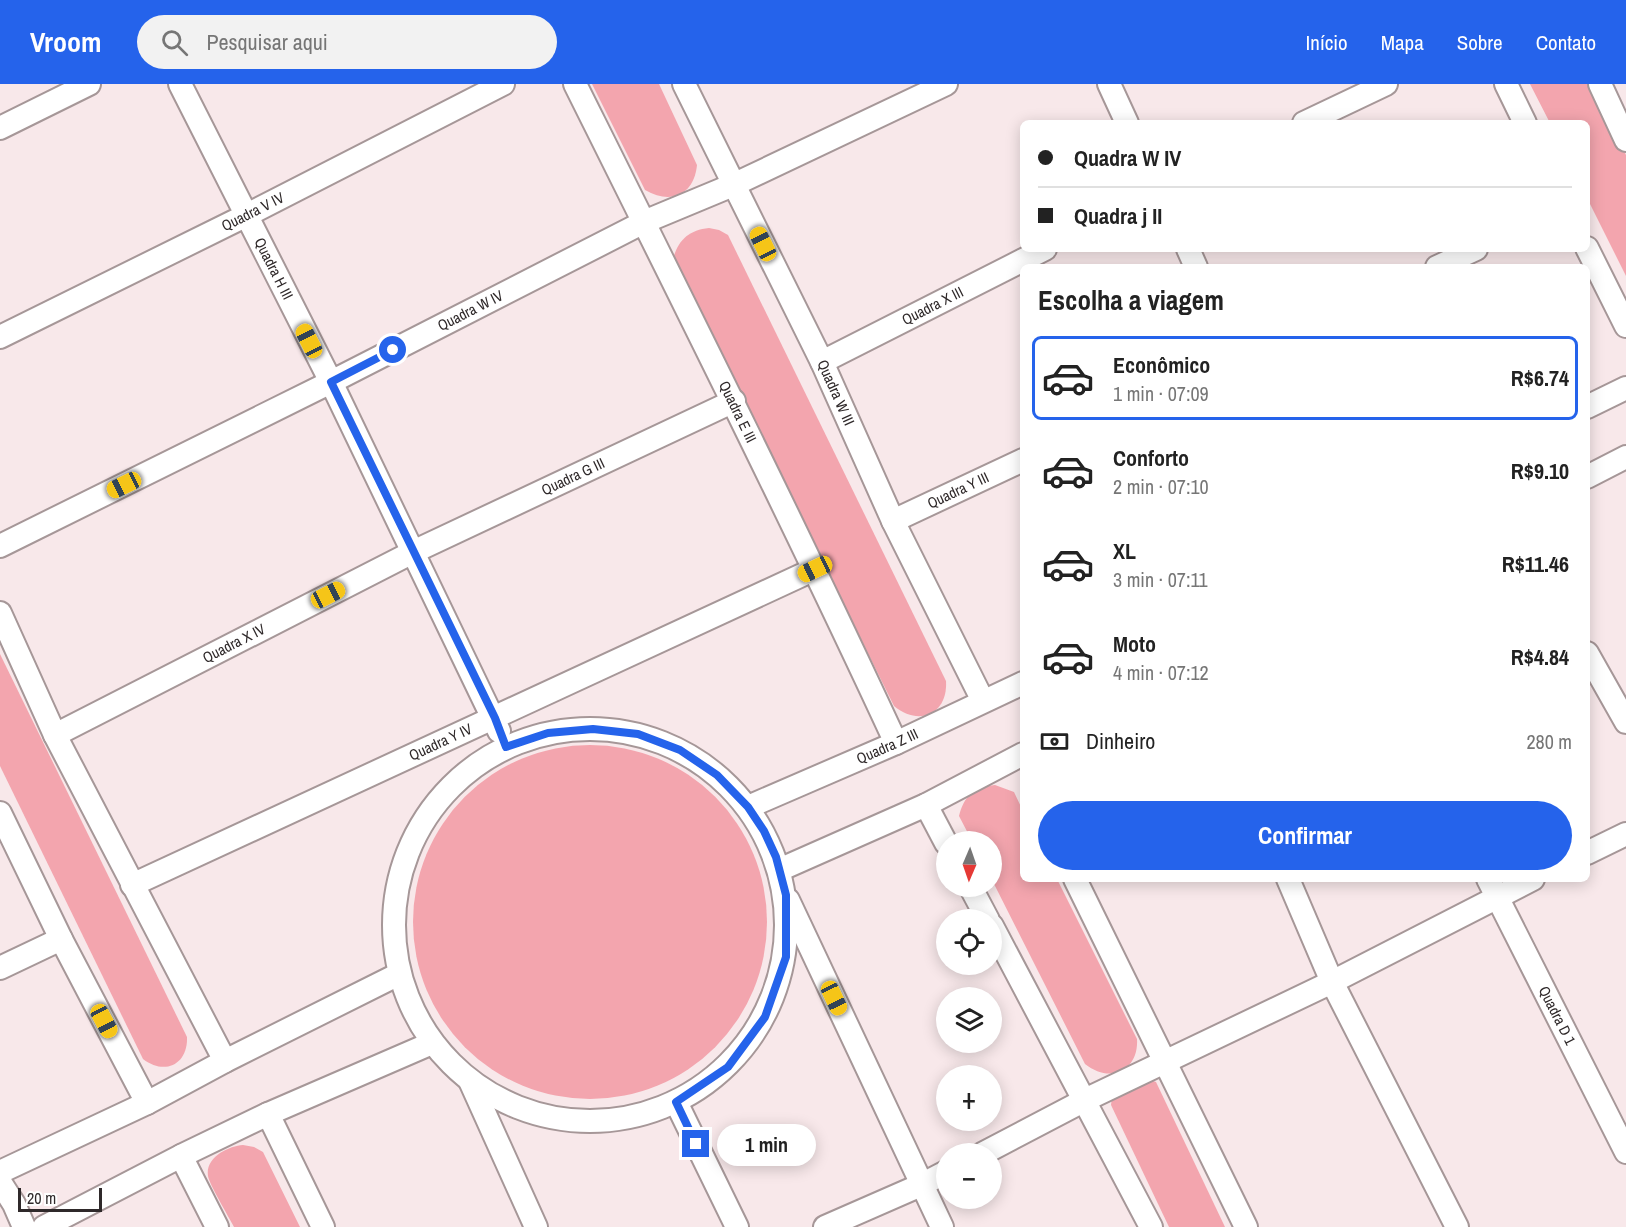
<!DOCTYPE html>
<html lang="pt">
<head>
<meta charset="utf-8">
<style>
	:root { --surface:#fff; --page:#f2f2f2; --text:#222; --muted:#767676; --line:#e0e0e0; --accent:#2563eb }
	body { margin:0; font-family:"Archivo Narrow",sans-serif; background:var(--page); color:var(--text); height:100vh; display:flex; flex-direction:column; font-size:22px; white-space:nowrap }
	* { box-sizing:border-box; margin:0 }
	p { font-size:20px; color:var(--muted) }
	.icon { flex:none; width:33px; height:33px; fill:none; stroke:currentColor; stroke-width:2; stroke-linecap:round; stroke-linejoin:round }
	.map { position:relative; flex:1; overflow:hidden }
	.sheet { position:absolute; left:1020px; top:180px; width:570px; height:618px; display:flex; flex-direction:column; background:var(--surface); border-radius:9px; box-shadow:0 3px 15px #0003 }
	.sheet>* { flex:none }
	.guide { position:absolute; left:1020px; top:36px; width:570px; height:132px; border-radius:9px; box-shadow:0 3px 15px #0003; display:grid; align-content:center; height:132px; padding:0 18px; background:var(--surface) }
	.needle { width:39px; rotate:182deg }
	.buttons { position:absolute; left:936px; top:747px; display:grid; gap:12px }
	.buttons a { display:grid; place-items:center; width:66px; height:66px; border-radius:50%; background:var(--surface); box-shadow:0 3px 15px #0003; font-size:30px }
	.scale { position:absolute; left:18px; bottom:15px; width:84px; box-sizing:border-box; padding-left:6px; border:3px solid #2f292a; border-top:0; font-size:16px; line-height:21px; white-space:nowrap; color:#2f292a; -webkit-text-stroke:4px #fff; paint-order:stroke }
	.end { position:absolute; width:27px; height:27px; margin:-14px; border:8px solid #2563eb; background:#fff; box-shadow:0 0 0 3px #fff }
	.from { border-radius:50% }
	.bubble { position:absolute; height:42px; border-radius:21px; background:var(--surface); box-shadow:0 3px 15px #0003; font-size:20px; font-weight:700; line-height:42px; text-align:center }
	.car { position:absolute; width:18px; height:36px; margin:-18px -9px; border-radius:8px; box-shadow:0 0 4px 2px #0007; background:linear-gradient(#f5c518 24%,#345 0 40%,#f5c518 0 76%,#345 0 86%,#f5c518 0) }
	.guide b { display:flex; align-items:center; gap:21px; height:57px; font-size:22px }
	.guide b+b { border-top:2px solid var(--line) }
	.guide i { width:15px; height:15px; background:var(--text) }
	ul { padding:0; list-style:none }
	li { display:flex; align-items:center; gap:18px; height:84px; margin:0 12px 9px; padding:0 6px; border:3px solid transparent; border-radius:9px }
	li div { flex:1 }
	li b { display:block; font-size:22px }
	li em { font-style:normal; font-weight:700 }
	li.active { border-color:var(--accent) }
	li>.icon { width:54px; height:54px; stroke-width:1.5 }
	h2 { padding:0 18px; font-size:27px; line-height:72px }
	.pay { display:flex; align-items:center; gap:15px; height:66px; padding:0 18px; font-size:22px }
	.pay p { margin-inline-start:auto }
	.button { display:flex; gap:12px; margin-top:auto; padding:12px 18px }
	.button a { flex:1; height:69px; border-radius:36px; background:var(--accent); color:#fff; font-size:24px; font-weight:700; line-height:69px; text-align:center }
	header { display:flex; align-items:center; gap:36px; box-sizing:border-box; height:84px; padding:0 30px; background:var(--accent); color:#fff }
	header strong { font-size:28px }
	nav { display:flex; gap:33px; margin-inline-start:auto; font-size:21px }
	.search { width:420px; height:54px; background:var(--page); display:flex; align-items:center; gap:15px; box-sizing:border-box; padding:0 21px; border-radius:33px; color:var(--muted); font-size:22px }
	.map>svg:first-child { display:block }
</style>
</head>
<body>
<header>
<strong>Vroom</strong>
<div class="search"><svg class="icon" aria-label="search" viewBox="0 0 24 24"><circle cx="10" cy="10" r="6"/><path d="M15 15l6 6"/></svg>Pesquisar aqui</div>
<nav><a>Início</a><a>Mapa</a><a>Sobre</a><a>Contato</a></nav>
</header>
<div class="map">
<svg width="1626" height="1143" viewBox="0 0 1626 1143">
	<rect width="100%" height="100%" fill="#f8e8ea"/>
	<g fill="#f3a5ae">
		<path d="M592,0H659L697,81C694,111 671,121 645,106Z"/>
		<path d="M1530,0H1592L1626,71V192L1587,114V39H1550Z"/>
		<path d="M709,144L719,146L728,151L946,597C948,630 919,643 894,622L673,175C678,156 689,146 709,144Z"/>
		<path d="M0,570L187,953C188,980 165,992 143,975L0,682Z"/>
		<circle cx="590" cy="838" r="177"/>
		<path d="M995,701L1014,708L1023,727V795H1057L1137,955C1139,987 1110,1000 1085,980L992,796V758L972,757L959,732C964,712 974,703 995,701Z"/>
		<path d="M1148,995L1156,998L1225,1143H1169L1111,1021L1112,1013Z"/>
		<path d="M243,1061L254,1063L263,1068L300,1143H234C229,1133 209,1100 208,1092C205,1073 229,1062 243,1061Z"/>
	</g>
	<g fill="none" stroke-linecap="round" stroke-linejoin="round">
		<g stroke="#a69798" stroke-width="26">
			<g id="street">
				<path id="s1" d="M180,0L331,298L499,647"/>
				<path id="s2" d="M575,0C684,219 793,437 896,659"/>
				<path id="s3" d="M684,0L822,278L893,437L983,617"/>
				<path d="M1109,0L1127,39"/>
				<path d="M1506,0L1525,39"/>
				<path d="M1600,0L1626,56"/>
				<path d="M1304,39L1386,0"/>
				<path d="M0,44L89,0"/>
				<path d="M1587,164L1626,242"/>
				<path d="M1188,165L1196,183"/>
				<path d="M1437,183L1476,165"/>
				<path id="s4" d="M0,253L245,132L503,0"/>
				<path id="s5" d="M822,278L1045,165"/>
				<path d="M1587,323L1626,304"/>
				<path d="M1587,393L1626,373"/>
				<path id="s6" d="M893,437L1023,376"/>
				<path id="s7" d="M0,462L331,298L644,138L733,101L946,0"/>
				<path d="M0,529L55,651L225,977"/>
				<path d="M1587,569L1626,638"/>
				<circle cx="590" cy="841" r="196"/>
				<path id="s8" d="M55,651L413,468L734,317"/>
				<path d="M926,721L946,759"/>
				<path id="s9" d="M748,723L896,659L1023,599"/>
				<path d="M0,729L61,855L147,1019"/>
				<path d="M1587,769L1626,750"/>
				<path d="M779,786L926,721L1023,670"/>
				<path d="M1075,795L1246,1143"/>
				<path d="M1288,795L1332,898L1457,1143"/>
				<path id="s10" d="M1488,795L1626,1068"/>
				<path id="s11" d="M132,801L815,485"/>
				<path d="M970,802L988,836"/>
				<path d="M788,816L942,1143"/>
				<path d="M992,842L1151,1143"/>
				<path d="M0,884L61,855"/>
				<path d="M470,997L536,1143"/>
				<path d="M676,1018L737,1143"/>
				<path d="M268,1030L323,1143"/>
				<path d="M982,1070L1085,1016L1332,898L1533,795"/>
				<path d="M181,1072L217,1143"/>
				<path d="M0,1088L147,1019L225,977L399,890"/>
				<path d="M0,1098L14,1120L24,1143"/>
				<path d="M44,1143L181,1072L268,1030L432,959"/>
				<path d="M825,1143L921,1101L946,1088"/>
			</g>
		</g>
		<use href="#street" stroke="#fff" stroke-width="22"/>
	</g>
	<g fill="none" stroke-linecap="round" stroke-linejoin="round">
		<path stroke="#2563eb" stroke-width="8" d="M393,266L331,298L495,634L506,663L548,649L593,645L638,650L680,666L717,691L748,723L764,747L776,773L786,811V873L765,933L728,983L676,1018L696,1060"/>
	</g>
	<g text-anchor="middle" stroke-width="6" stroke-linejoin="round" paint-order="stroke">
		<g font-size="15" fill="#2f292a" stroke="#fff">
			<text dy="5" stroke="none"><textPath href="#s4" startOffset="282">Quadra V IV</textPath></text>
			<text dy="5" stroke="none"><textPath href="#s1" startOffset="207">Quadra H III</textPath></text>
			<text dy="5" stroke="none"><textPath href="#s5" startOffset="124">Quadra X III</textPath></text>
			<text dy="5" stroke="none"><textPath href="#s7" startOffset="526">Quadra W IV</textPath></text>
			<text dy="5" stroke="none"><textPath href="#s3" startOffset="344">Quadra W III</textPath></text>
			<text dy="5" stroke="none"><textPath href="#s2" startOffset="366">Quadra E III</textPath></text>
			<text dy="5" stroke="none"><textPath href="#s8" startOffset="579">Quadra G III</textPath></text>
			<text dy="5" stroke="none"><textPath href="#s6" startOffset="72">Quadra Y III</textPath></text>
			<text dy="5" stroke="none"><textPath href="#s8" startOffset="201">Quadra X IV</textPath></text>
			<text dy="5" stroke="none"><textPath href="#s11" startOffset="340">Quadra Y IV</textPath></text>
			<text dy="5" stroke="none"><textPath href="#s9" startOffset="152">Quadra Z III</textPath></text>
			<text dy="5" stroke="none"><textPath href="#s10" startOffset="153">Quadra D 1</textPath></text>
		</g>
	</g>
</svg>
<div class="buttons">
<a><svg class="needle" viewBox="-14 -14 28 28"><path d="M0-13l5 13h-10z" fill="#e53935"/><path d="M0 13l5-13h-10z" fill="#767676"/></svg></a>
<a><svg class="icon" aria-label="locate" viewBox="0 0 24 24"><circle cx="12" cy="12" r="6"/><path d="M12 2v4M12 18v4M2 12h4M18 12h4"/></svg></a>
<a><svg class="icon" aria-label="layers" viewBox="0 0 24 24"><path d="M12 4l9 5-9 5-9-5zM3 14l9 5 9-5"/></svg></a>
<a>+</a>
<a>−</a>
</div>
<div class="scale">20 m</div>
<i class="end from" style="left:393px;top:266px"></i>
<i class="end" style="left:696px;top:1060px"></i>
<div class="bubble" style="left:717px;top:1040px;width:99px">1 min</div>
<i class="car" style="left:763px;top:160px;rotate:334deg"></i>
<i class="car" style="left:309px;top:257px;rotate:333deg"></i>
<i class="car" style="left:124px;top:401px;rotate:244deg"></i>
<i class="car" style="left:815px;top:485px;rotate:245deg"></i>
<i class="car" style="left:328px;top:511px;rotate:63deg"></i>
<i class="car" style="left:834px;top:914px;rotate:155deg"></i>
<i class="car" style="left:104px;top:937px;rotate:152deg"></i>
<div class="guide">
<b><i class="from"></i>Quadra W IV</b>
<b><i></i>Quadra j II</b>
</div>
<section class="sheet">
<h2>Escolha a viagem</h2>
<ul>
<li class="active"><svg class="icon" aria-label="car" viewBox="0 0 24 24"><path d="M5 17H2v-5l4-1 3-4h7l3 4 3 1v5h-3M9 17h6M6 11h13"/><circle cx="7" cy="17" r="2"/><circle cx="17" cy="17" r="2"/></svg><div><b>Econômico</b><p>1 min · 07:09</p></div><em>R$6.74</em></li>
<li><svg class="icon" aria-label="car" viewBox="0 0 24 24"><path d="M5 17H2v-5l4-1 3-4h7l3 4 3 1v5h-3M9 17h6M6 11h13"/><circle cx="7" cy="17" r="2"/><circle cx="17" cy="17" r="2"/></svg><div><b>Conforto</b><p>2 min · 07:10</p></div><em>R$9.10</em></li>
<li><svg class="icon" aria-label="car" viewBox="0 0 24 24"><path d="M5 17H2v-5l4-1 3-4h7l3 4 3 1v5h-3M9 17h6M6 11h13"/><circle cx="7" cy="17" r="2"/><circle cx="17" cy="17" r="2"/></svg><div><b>XL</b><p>3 min · 07:11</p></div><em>R$11.46</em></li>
<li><svg class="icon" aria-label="car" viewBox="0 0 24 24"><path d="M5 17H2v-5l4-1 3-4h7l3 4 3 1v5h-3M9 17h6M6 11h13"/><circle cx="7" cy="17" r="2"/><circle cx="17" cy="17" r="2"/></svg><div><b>Moto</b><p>4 min · 07:12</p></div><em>R$4.84</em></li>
</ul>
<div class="pay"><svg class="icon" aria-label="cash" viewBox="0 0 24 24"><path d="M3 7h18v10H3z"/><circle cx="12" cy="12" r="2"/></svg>Dinheiro<p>280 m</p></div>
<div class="button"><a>Confirmar</a></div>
</section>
</div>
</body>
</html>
